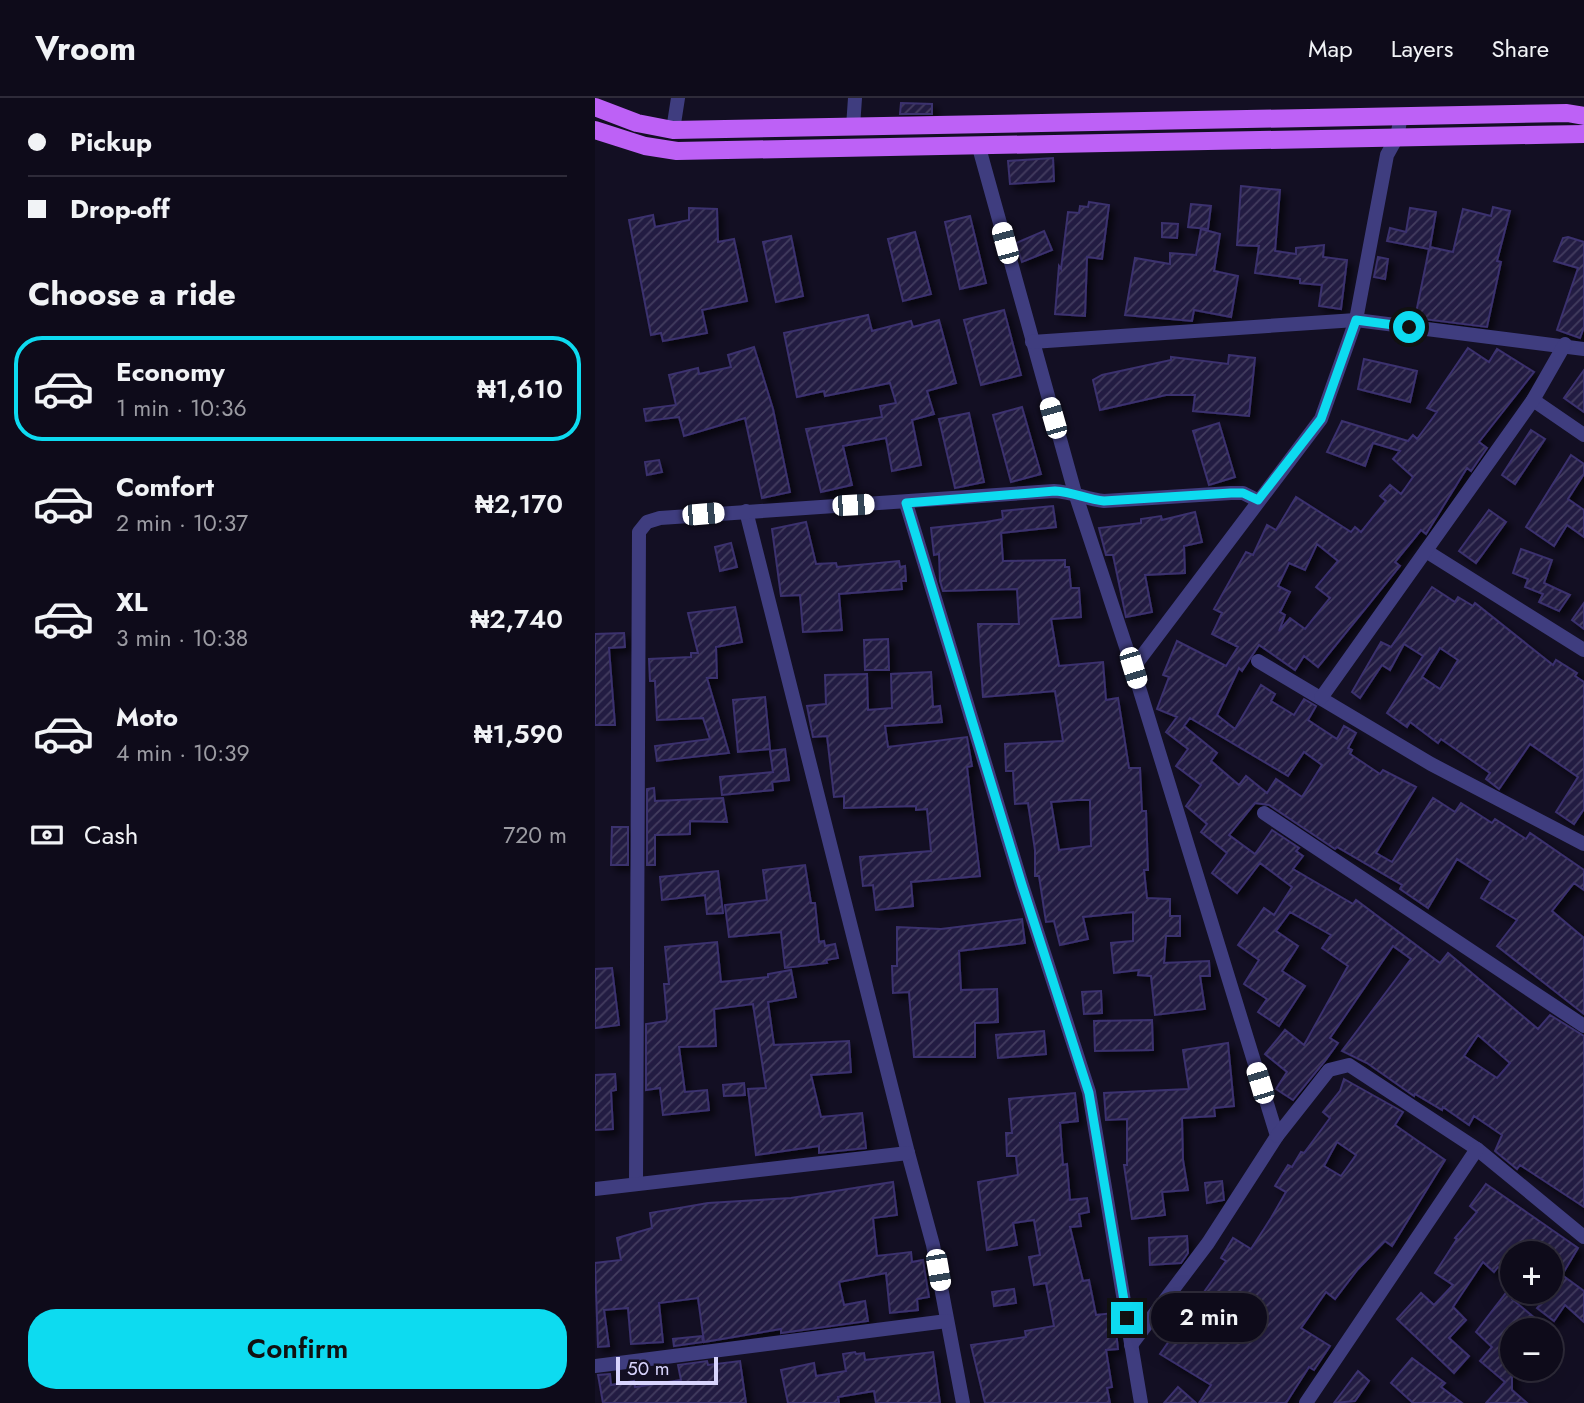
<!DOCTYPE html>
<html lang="en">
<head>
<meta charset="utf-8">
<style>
	:root { --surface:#0e0b1a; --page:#1c1927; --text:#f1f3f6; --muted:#9b9ba2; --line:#2e2b39; --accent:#0ddbf0 }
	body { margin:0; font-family:Jost,sans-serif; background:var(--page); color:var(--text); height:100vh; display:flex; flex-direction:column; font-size:26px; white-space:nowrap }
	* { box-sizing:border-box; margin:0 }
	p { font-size:23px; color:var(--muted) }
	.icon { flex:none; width:38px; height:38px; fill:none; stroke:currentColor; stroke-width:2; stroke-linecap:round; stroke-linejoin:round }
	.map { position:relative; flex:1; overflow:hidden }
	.drawer { display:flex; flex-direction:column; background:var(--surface); width:595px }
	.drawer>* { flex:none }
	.hud { display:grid; align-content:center; height:154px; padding:0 28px; background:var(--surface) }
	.controls { position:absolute; left:905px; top:1143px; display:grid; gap:14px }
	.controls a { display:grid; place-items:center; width:63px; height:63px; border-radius:50%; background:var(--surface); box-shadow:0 7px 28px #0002,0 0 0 2px var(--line); font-size:35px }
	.scale { position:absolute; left:21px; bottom:18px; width:102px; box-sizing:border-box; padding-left:7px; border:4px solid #d8d4fd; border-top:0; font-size:19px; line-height:24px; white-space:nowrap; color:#d8d4fd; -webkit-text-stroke:5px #130f23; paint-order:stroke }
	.end { position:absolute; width:32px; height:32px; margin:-16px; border:9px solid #0ddbf0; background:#111; box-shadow:0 0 0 4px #111 }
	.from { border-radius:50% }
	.bubble { position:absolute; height:49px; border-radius:24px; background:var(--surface); box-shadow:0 7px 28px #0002,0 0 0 2px var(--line); font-size:23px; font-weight:600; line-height:49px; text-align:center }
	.car { position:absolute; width:21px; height:42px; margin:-21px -10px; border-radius:9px; box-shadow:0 0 5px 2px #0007; background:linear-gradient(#fff 24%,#345 0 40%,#fff 0 76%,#345 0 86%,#fff 0) }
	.hud b { display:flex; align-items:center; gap:24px; height:66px; font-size:26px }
	.hud b+b { border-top:2px solid var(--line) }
	.hud i { width:18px; height:18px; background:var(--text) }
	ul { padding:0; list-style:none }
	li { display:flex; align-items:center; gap:21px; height:105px; margin:0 14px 10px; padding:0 14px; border:4px solid transparent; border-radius:28px }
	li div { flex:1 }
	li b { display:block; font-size:26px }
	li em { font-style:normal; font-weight:600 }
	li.on { border-color:var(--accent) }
	li>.icon { width:63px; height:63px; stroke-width:1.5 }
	h2 { padding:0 28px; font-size:32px; line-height:84px }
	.pay { display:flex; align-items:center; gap:18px; height:77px; padding:0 28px; font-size:26px }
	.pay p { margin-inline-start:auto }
	.button { display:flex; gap:14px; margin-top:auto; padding:14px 28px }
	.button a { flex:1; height:80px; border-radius:28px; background:var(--accent); color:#111; font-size:28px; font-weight:600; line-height:80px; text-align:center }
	header { display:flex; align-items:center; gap:42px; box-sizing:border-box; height:98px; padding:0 35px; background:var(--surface); border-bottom:2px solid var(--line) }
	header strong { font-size:33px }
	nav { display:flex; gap:38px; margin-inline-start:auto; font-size:24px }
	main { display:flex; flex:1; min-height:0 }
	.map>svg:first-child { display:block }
</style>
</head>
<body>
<header>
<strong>Vroom</strong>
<nav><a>Map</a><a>Layers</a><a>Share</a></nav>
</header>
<main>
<section class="drawer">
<div class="hud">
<b><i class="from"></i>Pickup</b>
<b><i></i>Drop-off</b>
</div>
<h2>Choose a ride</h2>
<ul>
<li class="on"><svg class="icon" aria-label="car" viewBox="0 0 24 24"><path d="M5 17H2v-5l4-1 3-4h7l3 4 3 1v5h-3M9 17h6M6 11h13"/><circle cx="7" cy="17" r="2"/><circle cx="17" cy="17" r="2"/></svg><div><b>Economy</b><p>1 min · 10:36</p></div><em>₦1,610</em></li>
<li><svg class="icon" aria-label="car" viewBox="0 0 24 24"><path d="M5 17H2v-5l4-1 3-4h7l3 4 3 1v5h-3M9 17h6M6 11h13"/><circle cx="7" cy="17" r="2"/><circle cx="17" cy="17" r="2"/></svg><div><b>Comfort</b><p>2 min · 10:37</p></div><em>₦2,170</em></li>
<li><svg class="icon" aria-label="car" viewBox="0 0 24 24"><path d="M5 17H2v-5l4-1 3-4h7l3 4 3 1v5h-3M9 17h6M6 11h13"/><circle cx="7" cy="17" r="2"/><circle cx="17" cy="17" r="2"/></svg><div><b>XL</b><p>3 min · 10:38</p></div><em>₦2,740</em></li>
<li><svg class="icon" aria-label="car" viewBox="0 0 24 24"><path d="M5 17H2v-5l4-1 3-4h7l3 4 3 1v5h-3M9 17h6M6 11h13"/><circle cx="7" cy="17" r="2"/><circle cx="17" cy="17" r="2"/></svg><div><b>Moto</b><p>4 min · 10:39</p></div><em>₦1,590</em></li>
</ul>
<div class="pay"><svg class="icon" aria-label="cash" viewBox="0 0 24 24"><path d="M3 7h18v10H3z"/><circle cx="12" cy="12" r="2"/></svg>Cash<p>720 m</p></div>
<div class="button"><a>Confirm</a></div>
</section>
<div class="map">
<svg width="989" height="1305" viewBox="0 0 989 1305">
	<defs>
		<pattern id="building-hatch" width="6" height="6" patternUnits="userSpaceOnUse" patternTransform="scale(1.75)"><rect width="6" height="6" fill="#241d43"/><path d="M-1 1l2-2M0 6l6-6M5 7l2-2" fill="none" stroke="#433d5f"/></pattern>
		<filter id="shadow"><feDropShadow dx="5" dy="5" stdDeviation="3.5" flood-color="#0009"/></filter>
	</defs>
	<rect width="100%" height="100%" fill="#130f23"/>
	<g fill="url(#building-hatch)" stroke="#3b306e" stroke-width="2" fill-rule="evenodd" filter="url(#shadow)">
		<path d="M306,5L337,6V16H305Z"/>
		<path d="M458,60L459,83L415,86L413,63Z"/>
		<path d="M646,88L685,92L680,153L701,156V150L729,147L728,159L752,162L746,211L724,208L727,187L705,185V181L660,175L664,148L642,147Z"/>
		<path d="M494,104L514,107L507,161L492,159L490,218L460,216L464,168L466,171L473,114L484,115L485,108L493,109Z"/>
		<path d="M596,106L616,108L613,131L593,129Z"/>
		<path d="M898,109L915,113L902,163L906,164L892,229L820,220L834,151L792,143L795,130L811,134L815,110L841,114L835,149L858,154L868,111L896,118Z"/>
		<path d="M94,110L122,111L123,144L139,141L152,203L107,212L112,235L68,243L66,235L56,237L34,122L58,117L60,129L94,122Z"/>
		<path d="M375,118L391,185L365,191L350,124Z"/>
		<path d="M567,125L583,126L582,140L567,139Z"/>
		<path d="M606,131L625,136L619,173L643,178L636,219L599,212L597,223L530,217L540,160L575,166V155L601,157Z"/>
		<path d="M449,133L457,152L427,164L421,145Z"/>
		<path d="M320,134L336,196L308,203L293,141Z"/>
		<path d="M196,138L208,198L181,204L168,144Z"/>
		<path d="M973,139L989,144V229L985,240L962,232L983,170L959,163L968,140Z"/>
		<path d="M783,159L793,161L790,181L779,179Z"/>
		<path d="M409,212L426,277L386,287L369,222Z"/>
		<path d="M273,217L277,233L316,223L318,229L344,222L361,285L332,293L339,316L317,322L326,367L297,373L291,340L248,348L257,387L226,394L211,331L287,319L285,308L301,305L295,285L230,298L229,293L202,299L189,235Z"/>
		<path d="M159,249L178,311L195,394L167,400L150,320L89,338L84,319L51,323L49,311L81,307L74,277L103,270L104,276L136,269L133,257Z"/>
		<path d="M873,250L894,264L902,251L939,274L884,344L892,350L876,373L872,370L831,436L826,432L800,464L805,468L723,569L709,558L700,572L664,547L647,573L644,570L622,617L640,631L666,587L680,596L676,603L699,617L709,601L721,608L713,622L742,641L749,628L761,635L753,650L757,652L755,656L785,676L788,672L821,689L781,755L797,764L838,700L860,714L866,705L897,725L900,721L931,741L935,735L989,772V792L979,785L957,813L989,840V916L902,848L922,822L886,800L896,783L862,761L833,810L805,791L807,787L742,749L740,751L674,707L660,705L634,737L660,756L677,732L704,750L701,753L708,758L698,771L758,806L761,802L845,865L853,855L943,931L955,917L989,938V1109L925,1067L922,1071L900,1053L907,1037L879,1018L874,1027L848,1009L847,1012L820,996L819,998L772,965L747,953L816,861L798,848L735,940L743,945L730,963L698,1002L681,991L692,974L670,956L690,932L709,947L753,868L727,850L736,837L695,814L681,833L703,848L687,873L710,888L684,928L663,914L672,901L649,886L664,862L643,847L669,810L679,817L697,789L665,765L642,795L617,775L632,755L606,734L612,726L591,708L606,687L581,668L593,651L571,634L582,619L562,611L574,579L568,577L582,543L631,568L643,549L617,536L627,515L619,511L651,454L658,457L672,427L681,432L701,399L756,434L760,429L766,434L791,403L785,398L795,387L806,396L818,379L798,361L805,353L778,345L770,368L732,354L747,323L813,343L818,337L822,341L842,314L832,310ZM722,446L743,463L721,489L735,500L710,531L695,520L684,533L690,517L685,514L695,494L683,488L694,465L710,472ZM595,620L693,678L709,654L727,667L707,699L681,681L672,695L651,678L644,687L616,663L622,655L589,628ZM883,937L915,965L902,980L869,958Z"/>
		<path d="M634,257L660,260L654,318L598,313L600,297H571L505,312L498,282L507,277L576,262V259L633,266Z"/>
		<path d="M769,261L822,273L815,304L763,291Z"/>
		<path d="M989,272V314L969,300Z"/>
		<path d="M427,309L446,376L416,384L398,317Z"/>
		<path d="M374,315L389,384L360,390L344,321Z"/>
		<path d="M624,325L640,379L614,387L598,333Z"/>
		<path d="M936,332L950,341L920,386L907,377Z"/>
		<path d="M976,357L989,366V376L973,401L989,412V439L972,427L959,448L931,429Z"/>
		<path d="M64,362L67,374L52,377L50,364Z"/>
		<path d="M458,408L461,429L406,435L408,463L470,462V469H474L476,490H484L486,519L456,521L464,568L508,564L511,602L523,600L534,670H545L547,713H551L553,772H549L552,800L575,801V818H585V838H571L569,865L614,863L615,878H605L610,911L560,917L556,878L543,877L544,872L519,875L516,845L538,843V814L488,819L493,841L465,847L459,823L451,824L444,778H440V752L433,705L420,706L418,673H411L410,646L468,643L460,593L388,599L383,526H424L422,491L348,493L345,483L344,456L339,457L336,430L391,424L408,421L407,413ZM482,702H495L496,748L464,752L456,704Z"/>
		<path d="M894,412L911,424L881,465L864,453Z"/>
		<path d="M600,414L607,444L589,448L590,475L550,477L557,514L531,519L518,457H511L504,430L546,425V421L566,418L567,422Z"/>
		<path d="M211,424L221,466L241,465L242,469L304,463L305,469L310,468L311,483H306L307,491L244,496L247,532L208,534L205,497L186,498L177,431Z"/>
		<path d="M136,445L142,469L125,473L120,449Z"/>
		<path d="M926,451L957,462L949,485L975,497L964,513L944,504L948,496L930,489L933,481L918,475Z"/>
		<path d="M837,489L860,504L863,499L878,508L880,505L958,567L961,562L982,575L980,578L989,584V711L979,726L961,714L983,679L935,646L904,691L891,681L895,675L846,641L843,645L815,624L812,629L792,615L828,558L809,546L795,572L787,567L765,600L757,594L786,544L796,549ZM845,550L863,562L845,591L827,579Z"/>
		<path d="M989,505V531L977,522Z"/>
		<path d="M140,509L147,544L121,549L122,580H112L134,655L62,663L60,648L115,641L108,620L62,622L60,583H55L54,561L96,559V555H103L93,515Z"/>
		<path d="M29,535L30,549L14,550L20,627H0V536Z"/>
		<path d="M293,541L294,572H270L269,542Z"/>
		<path d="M336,574L338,609L345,608L347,624L290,628L293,649L372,639L377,668L372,669L385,778L316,784L318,808L281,812L278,787L268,788L265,759L336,753L332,711L321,712V708L249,710V698L239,699L232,638L218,639L212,608L231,606L230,577L272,576L273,612L297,610L296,576Z"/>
		<path d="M170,599L175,651L143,654L138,602Z"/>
		<path d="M190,651L194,682L177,684L178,692L127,697L125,679L178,674L175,653Z"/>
		<path d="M59,690L60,703L128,700L132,724L95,723V736L60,737V767H52V691Z"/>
		<path d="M17,729H33V767H16Z"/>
		<path d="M210,767L216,805H220L224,844L229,843L230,848L240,846L243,860L231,862L232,865L190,870L186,834L134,839L130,807L172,802L168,772Z"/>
		<path d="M123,773L128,815L112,816L110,797L67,802L65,779Z"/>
		<path d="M427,821L430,845L364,853L366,892L402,891L403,924L380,925V959H319L314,894L298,895L297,868H302V829L346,831Z"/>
		<path d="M122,844L126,884L173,879V876L196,872L201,899L173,904L179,947L254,943L256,974L216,977L226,1019L267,1015L271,1050L224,1055V1048L161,1057L153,991L171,990L158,906L119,911L121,948L84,949L90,994L112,992L114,1012L68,1017L65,990L51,992V926L71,923L72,920L69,886H74L70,849Z"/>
		<path d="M17,870L24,927L0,930V871Z"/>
		<path d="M506,893L507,915L489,916L487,894Z"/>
		<path d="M557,922L558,952L500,953L499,923Z"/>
		<path d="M449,933L451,956L403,960L401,937Z"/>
		<path d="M633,945L639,1008L619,1010L620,1018L587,1020L588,1062L593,1092L567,1094L570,1117L537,1121L529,1067H532V1021L511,1022L509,995L594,991L588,952Z"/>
		<path d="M20,976L21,992L16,993L18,1031L0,1032V977Z"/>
		<path d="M749,981L808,1014L800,1027L850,1062L797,1148L790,1143L763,1171L740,1201L731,1194L706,1230L735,1248L719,1272L714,1269L691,1305H604L616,1287L565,1256L631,1163L626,1160L638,1140L656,1151L676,1120L691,1094L680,1088L693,1067L697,1069L706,1054L709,1055L735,1020L728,1014L745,993ZM742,1044L761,1057L746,1078L729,1068Z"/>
		<path d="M149,985L150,997L129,998L128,987Z"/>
		<path d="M480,995L483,1023L465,1025L468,1067L472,1066L475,1102L492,1100L494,1114L484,1116L486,1128L475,1129L488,1183L494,1182L501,1217L519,1215L523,1251L511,1252L517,1289L512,1290L515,1305H390L376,1247L431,1239L430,1233L459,1228L451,1185L439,1187L434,1159L445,1157L439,1122L418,1125L422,1147L392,1152L383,1084L423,1077L421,1058H412L411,1035H417L414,1001Z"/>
		<path d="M627,1083L629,1102L612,1105L610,1085Z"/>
		<path d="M298,1084L302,1117L278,1120L282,1158L316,1154L317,1164L328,1162L334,1199L322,1201L323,1212L295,1215L291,1175L244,1184L249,1207L270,1203L273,1223L186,1235V1231L109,1244L103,1200L64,1205L68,1244L36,1246L33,1210L9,1212L14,1248L3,1249L0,1165L26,1162L22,1140L57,1130L55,1115L113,1105L196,1100Z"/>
		<path d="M891,1086L983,1150L967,1177L989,1193V1224L970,1207L959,1223L942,1210L956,1194V1155H917V1179L903,1169L899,1174L888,1164L858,1209L871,1222L854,1240L874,1258L859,1275L802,1221L826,1195L839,1207L858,1187L840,1175L862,1141L860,1140L882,1114L875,1108Z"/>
		<path d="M592,1138L593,1155L586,1165L555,1167L554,1140Z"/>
		<path d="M917,1187V1201L941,1221L929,1232H917V1270H923L917,1278V1292L932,1305H891L910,1284L885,1263L897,1249L881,1234Z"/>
		<path d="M419,1191L421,1205L399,1208L397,1194Z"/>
		<path d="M107,1238L108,1244L79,1248L78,1241Z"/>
		<path d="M260,1254L261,1256L269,1255L270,1262L338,1254L345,1305H281L279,1293L243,1299L244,1305H193L186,1272L219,1265L221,1278L251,1273L248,1256Z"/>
		<path d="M817,1260L850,1285L846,1289L867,1305H818L796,1285Z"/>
		<path d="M112,1263L113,1267L145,1263L151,1305H8L3,1277L15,1276L16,1287L39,1283L40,1289L86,1282L83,1267Z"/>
		<path d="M763,1273L774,1283L760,1303L739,1305Z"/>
		<path d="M583,1289L601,1305H569Z"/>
	</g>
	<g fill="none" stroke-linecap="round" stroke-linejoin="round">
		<g stroke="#3f3d7f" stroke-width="14">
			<path d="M258,29L260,0"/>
			<path d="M78,32L83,0"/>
			<path d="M383,46L480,395L538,570L682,1038L613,1145L536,1247"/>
			<path d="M437,244L761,222L989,251"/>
			<path d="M938,302L989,337"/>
			<path d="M311,405L427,787L494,994L546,1305"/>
			<path d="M151,413L313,1055L338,1147L368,1305"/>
			<path d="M831,453L989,552"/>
			<path d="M663,563L836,666L989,746"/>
			<path d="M538,570L726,321L761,222L792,57L802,39L806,18"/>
			<path d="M726,600L938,302L970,246"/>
			<path d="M669,715L989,928"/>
			<path d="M682,1038L734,972L754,967L882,1051L989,1139"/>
			<path d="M41,1086L44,434L52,424L65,420L459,393C478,394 491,401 509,403L636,395H648L662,402"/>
			<path d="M0,1091L313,1055"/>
			<path d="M0,1268L352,1223"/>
			<path d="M711,1305L882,1051"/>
		</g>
		<g stroke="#bd61f6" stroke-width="18">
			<path d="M0,9L42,25L78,32L972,15L989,18"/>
			<path d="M0,32L50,48L82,53L989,36"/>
		</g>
	</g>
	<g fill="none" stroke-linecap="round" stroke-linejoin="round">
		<path stroke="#0ddbf0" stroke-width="9" d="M532,1220L494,995L427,787L311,405L460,393C478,394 491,401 509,403L636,395H648L663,402L726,321L761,222L814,229"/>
	</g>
</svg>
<div class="controls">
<a>+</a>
<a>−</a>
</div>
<div class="scale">50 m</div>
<i class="end from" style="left:814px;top:229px"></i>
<i class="end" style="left:532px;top:1220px"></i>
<div class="bubble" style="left:556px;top:1195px;width:116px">2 min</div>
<i class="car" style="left:410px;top:145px;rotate:345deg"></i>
<i class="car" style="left:458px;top:320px;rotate:344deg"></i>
<i class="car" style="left:258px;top:407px;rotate:87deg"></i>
<i class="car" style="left:108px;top:416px;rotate:85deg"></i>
<i class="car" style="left:538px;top:570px;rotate:163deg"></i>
<i class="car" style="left:665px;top:985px;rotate:343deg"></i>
<i class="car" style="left:343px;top:1172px;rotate:170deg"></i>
</div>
</main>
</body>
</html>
